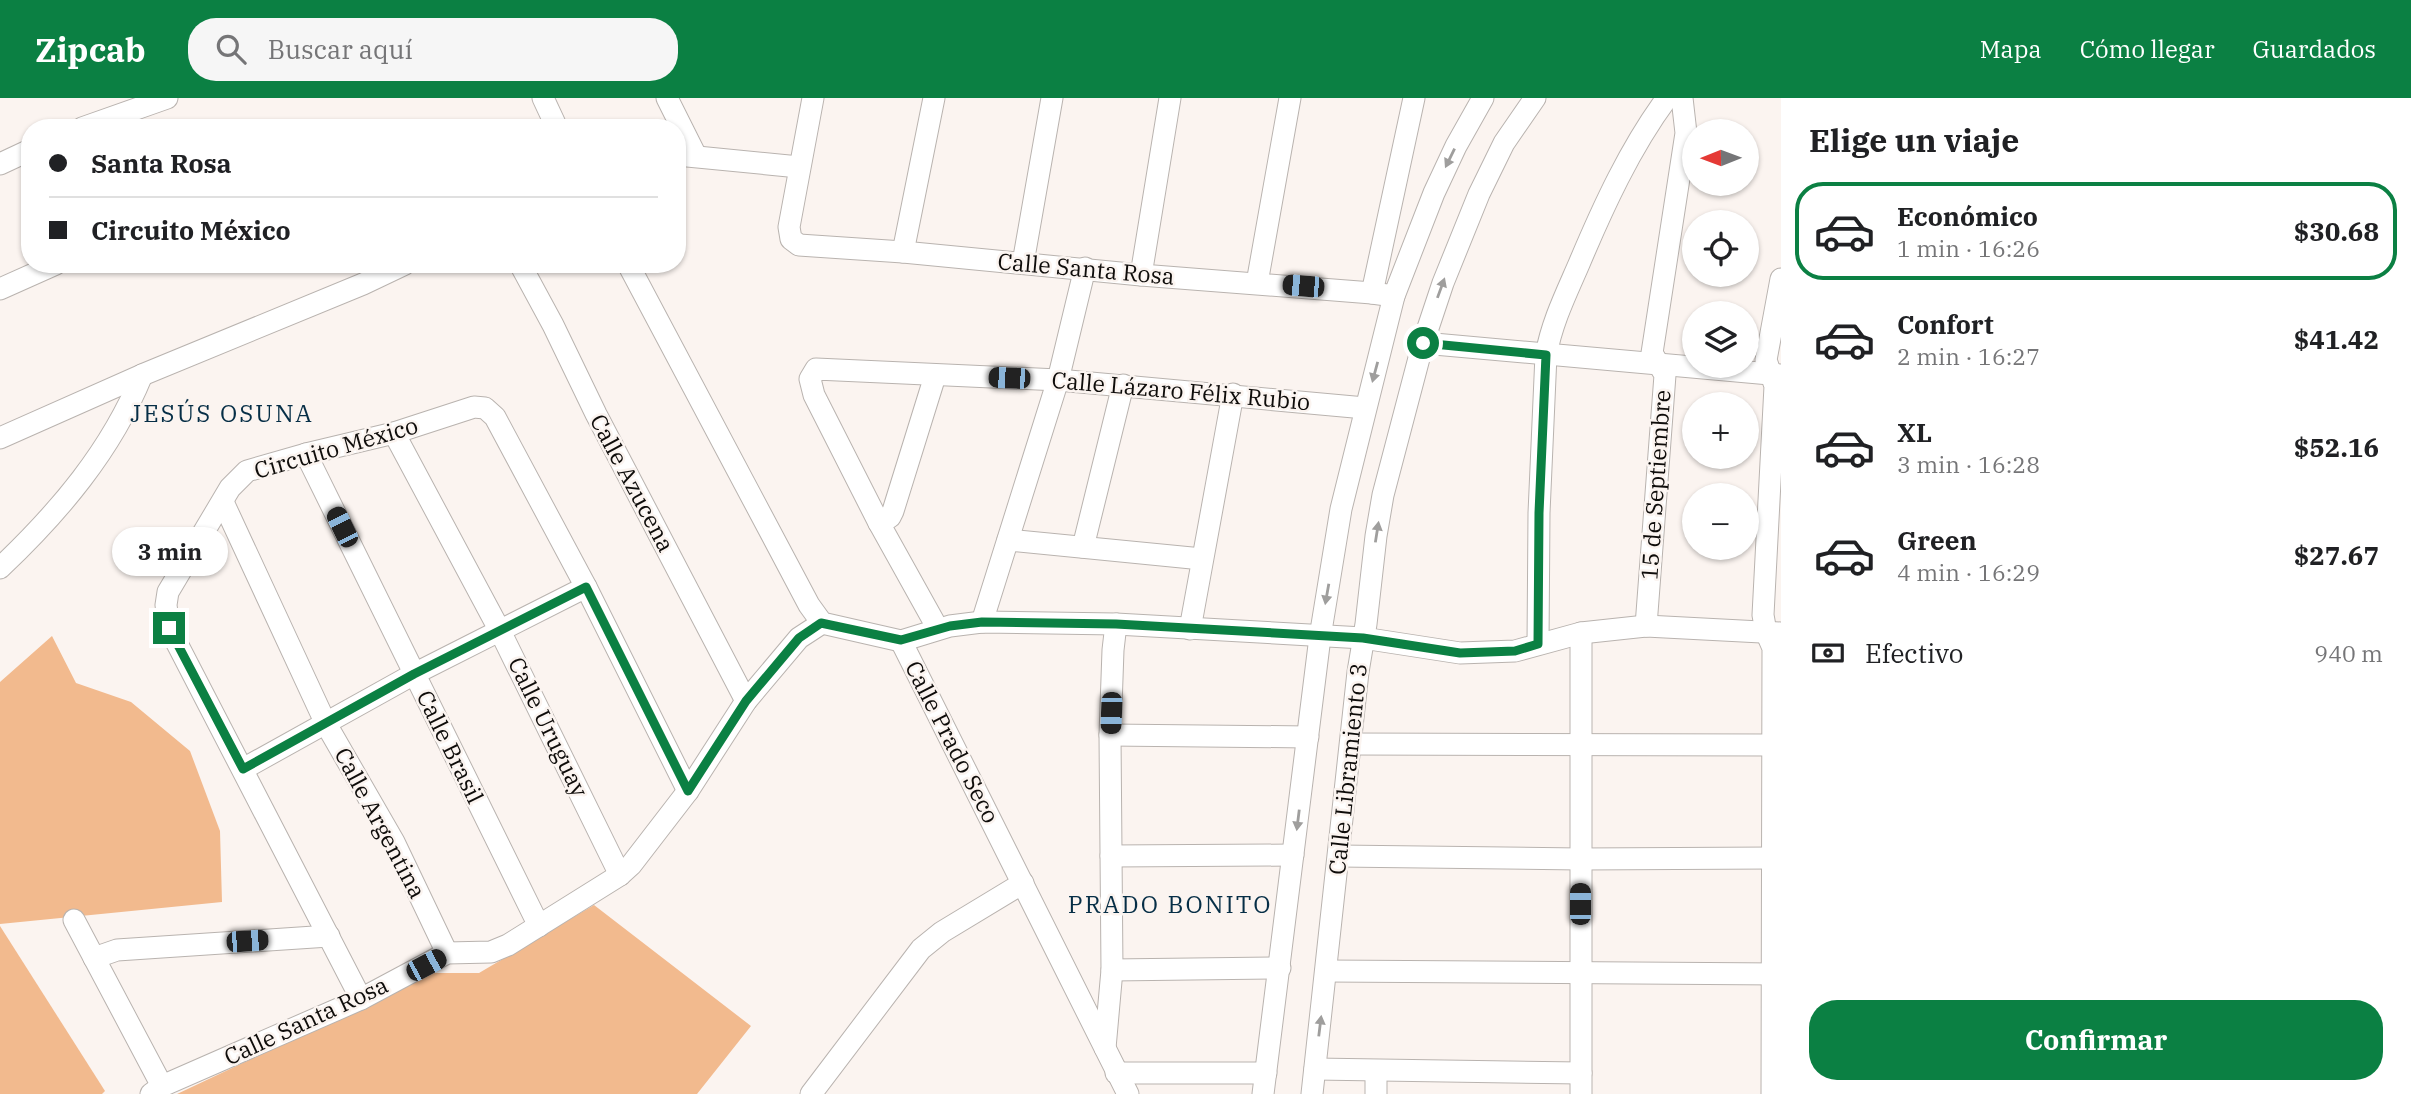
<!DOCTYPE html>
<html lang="es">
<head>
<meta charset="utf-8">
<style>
	:root { --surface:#fff; --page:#f6f6f6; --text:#202124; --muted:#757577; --line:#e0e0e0; --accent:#0b8043 }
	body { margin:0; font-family:"IBM Plex Serif",serif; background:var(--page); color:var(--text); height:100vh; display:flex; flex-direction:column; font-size:26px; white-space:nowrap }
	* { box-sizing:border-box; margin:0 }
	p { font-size:23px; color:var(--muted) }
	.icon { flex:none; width:38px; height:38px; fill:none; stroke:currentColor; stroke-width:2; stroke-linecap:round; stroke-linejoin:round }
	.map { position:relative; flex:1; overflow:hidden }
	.panel { display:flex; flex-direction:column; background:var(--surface); width:630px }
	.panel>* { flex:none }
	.top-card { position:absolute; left:21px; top:21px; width:665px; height:154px; border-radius:28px; box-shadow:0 2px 5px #0004; display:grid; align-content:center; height:154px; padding:0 28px; background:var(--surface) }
	.needle { width:46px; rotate:269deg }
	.buttons { position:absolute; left:1682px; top:21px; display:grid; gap:14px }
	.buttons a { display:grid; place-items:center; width:77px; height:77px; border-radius:50%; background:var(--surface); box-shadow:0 2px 5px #0004; font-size:35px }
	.end { position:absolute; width:32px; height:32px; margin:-16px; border:9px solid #0b8043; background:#fff; box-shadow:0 0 0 4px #fff }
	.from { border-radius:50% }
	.bubble { position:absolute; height:49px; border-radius:24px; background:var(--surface); box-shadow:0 2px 5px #0004; font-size:23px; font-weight:700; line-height:49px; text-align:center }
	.car { position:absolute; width:21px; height:42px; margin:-21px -10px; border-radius:9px; box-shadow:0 0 5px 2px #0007; background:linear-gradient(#222 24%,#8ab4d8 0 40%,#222 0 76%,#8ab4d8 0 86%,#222 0) }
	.top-card b { display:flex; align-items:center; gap:24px; height:66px; font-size:26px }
	.top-card b+b { border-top:2px solid var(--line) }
	.top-card i { width:18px; height:18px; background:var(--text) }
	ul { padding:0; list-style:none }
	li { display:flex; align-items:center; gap:21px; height:98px; margin:0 14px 10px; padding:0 14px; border:4px solid transparent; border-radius:28px }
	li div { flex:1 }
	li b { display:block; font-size:26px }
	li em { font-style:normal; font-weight:700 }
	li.on { border-color:var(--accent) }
	li>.icon { width:63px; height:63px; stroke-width:1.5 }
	h2 { padding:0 28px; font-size:32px; line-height:84px }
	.pay { display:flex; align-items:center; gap:18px; height:77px; padding:0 28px; font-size:26px }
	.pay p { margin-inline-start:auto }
	.button { display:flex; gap:14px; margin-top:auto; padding:14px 28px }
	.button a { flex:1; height:80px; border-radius:28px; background:var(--accent); color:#fff; font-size:28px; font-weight:700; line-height:80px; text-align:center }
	header { display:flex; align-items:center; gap:42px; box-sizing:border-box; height:98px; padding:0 35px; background:var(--accent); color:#fff }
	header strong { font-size:33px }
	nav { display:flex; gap:38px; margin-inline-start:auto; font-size:24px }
	.search { width:490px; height:63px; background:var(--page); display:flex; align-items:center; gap:18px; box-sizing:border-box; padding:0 24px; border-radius:28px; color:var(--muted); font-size:26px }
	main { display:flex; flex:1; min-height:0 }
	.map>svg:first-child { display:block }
</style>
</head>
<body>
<header>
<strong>Zipcab</strong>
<div class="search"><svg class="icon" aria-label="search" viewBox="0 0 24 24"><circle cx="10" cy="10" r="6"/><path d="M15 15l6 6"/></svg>Buscar aquí</div>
<nav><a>Mapa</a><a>Cómo llegar</a><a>Guardados</a></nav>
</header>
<main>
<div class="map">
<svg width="1781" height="996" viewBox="0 0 1781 996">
	<rect width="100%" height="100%" fill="#fbf4f0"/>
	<g fill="#f2ba8e">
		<path d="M52,538L76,585L131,604L190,653L220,733L222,804L0,826V584Z"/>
		<path d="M594,807L751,928L697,996H177L434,875H479Z"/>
		<path d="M0,828L105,993L102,996H0Z"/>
	</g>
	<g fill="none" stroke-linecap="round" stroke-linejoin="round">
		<g stroke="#b9b3af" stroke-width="23">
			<g id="minor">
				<path d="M543,0L557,30"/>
				<path d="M667,0L696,58"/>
				<path d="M813,0L789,129L791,141L799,147L903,154L1141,177L1372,195L1394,198"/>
				<path d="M82,30L167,0"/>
				<path d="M677,57L799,69"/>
				<path d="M0,66L30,52"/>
				<path d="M903,154L934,0"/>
				<path d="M1023,165L1052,0"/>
				<path d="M520,166L553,227L596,316L746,603"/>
				<path d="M628,166L809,507L822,525L901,543"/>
				<path d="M1141,177L1170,0"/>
				<path d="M1257,185L1290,0"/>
				<path d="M0,191L56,166"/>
				<path d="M1372,195L1414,0"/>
				<path d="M1423,245L1781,277"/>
				<path d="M394,335L500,533L620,777"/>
				<path d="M0,340L142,277L363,186L405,166"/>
				<path d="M306,356L539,828"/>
				<path d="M223,404L326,626L394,744L447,855"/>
				<path d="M879,425L890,419L893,413L935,278"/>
				<path d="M1008,442L1202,461"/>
				<path d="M1083,449L1123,287"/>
				<path d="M0,470C59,414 111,353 142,277"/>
				<path d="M982,524L1058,282L1085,170"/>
				<path d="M1646,528L1665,277L1652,255L1686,35L1682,0"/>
				<path d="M938,531L879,425L814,297L810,281L816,271L1058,282L1365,310"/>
				<path d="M1190,531L1233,296"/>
				<path d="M901,543L950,528L982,524L1116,526L1363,540L1460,555L1515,553L1581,535L1646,528L1781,535"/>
				<path d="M901,543L1128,996"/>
				<path d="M1538,546L1539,415L1546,257C1552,224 1566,196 1579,166C1603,109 1630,50 1667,0"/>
				<path d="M1110,637L1308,639"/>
				<path d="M1351,646L1774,647"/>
				<path d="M243,671L414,576L586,489"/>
				<path d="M1111,758L1293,757"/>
				<path d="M1339,758L1580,761L1773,760"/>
				<path d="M74,822L162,988"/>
				<path d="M94,860L117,852L329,838"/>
				<path d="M1112,872L1280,870"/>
				<path d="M1326,873L1781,876"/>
				<path d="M361,901L169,530L166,507L168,494L230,390L247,373L306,356L394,335L474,309L485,310L495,319L586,489L688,693"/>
				<path d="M1105,950L1112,872L1110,637L1113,552L1116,526"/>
				<path d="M1315,971L1581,975"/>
				<path d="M1376,973V996"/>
				<path d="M1116,975H1266"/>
				<path d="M151,996L162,988L361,901L447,855L491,854L508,847L620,777L631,767L688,693L746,603L799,540L822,525"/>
				<path d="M811,996L921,851L942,834L1023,785"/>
				<path d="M1263,996L1320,539L1341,411L1394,198L1434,95L1456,48L1483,0"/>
				<path d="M1312,996L1358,574L1366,526L1376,438L1383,397L1423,245L1443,185L1479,96L1504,45L1535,0"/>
				<path d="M1581,996V535"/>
				<path d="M1772,996L1773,550L1766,534L1763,517L1775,288L1766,262L1781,181"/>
			</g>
		</g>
		<use href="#minor" stroke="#fff" stroke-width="21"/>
	</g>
	<defs><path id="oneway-solid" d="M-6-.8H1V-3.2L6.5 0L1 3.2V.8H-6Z" transform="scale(1.75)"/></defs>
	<g fill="#9f9e9d">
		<use href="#oneway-solid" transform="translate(1450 60) rotate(116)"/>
		<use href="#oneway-solid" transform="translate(1441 190) rotate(-70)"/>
		<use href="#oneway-solid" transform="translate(1375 274) rotate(105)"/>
		<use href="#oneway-solid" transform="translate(1377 434) rotate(-81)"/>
		<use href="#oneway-solid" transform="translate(1327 496) rotate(100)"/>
		<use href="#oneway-solid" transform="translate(1298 722) rotate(97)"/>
		<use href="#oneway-solid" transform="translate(1320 928) rotate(-83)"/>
	</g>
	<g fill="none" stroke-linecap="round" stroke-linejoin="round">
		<path stroke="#0b8043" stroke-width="9" d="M169,530L243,671L414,576L586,489L688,693L746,603L799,540L821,525L901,542L950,528L982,524L1116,526L1363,540L1460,555L1515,553L1538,546L1539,415L1546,257L1423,245"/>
	</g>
	<g text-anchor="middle" stroke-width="5" stroke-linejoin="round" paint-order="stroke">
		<g font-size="23" fill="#0e0c0a" stroke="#fbf4f0">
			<text transform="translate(1086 171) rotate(5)" y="8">Calle Santa Rosa</text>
			<text transform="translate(1181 293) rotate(5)" y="8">Calle Lázaro Félix Rubio</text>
			<text transform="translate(336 350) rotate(-16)" y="8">Circuito México</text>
			<text transform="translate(632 385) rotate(62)" y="8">Calle Azucena</text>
			<text transform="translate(1656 387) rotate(-86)" y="8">15 de Septiembre</text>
			<text transform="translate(548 629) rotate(64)" y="8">Calle Uruguay</text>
			<text transform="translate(952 644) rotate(63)" y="8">Calle Prado Seco</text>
			<text transform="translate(450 649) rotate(64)" y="8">Calle Brasil</text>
			<text transform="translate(1348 671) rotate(-84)" y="8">Calle Libramiento 3</text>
			<text transform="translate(380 725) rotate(62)" y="8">Calle Argentina</text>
			<text transform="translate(306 923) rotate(-25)" y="8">Calle Santa Rosa</text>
		</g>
		<g font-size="24" letter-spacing="2" fill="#062e46" stroke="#fbf4f0">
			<text x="222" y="324">JESÚS OSUNA</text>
			<text x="1170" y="815">PRADO BONITO</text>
		</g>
	</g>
</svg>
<div class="buttons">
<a><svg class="needle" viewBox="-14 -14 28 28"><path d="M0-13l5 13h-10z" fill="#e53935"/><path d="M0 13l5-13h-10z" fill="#757577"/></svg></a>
<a><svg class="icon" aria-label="locate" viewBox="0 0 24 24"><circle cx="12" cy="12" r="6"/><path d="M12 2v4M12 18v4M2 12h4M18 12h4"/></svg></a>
<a><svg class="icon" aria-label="layers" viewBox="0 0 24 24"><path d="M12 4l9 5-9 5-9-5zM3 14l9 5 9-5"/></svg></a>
<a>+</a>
<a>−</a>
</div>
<i class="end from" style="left:1423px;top:245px"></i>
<i class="end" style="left:169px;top:530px"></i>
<div class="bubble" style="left:112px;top:429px;width:116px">3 min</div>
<i class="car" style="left:1303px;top:188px;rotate:275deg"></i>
<i class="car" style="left:1009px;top:280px;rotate:272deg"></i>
<i class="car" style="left:342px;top:429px;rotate:334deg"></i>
<i class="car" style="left:1111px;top:615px;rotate:182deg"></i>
<i class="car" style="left:1580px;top:806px;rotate:0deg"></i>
<i class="car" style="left:247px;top:843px;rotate:86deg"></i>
<i class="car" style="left:426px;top:867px;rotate:62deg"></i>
<div class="top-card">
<b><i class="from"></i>Santa Rosa</b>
<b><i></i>Circuito México</b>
</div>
</div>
<section class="panel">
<h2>Elige un viaje</h2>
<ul>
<li class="on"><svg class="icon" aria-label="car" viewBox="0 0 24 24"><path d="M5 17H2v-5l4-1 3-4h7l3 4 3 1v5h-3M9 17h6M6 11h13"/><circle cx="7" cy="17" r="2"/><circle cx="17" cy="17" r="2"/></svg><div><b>Económico</b><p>1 min · 16:26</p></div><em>$30.68</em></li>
<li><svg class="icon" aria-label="car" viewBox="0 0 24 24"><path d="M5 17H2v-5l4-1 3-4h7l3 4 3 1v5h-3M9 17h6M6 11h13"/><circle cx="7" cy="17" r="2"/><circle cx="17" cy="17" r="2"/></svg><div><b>Confort</b><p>2 min · 16:27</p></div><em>$41.42</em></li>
<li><svg class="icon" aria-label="car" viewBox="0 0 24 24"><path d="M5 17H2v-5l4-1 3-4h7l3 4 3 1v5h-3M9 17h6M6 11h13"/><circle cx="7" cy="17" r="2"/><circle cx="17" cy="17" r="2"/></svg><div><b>XL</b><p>3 min · 16:28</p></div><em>$52.16</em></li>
<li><svg class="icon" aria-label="car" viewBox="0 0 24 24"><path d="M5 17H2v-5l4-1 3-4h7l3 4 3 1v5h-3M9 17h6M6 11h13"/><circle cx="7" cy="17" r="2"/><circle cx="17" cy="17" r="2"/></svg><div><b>Green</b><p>4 min · 16:29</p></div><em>$27.67</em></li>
</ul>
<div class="pay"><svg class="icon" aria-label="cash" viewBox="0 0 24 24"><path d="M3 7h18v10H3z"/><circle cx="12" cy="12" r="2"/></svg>Efectivo<p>940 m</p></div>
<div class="button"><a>Confirmar</a></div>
</section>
</main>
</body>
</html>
